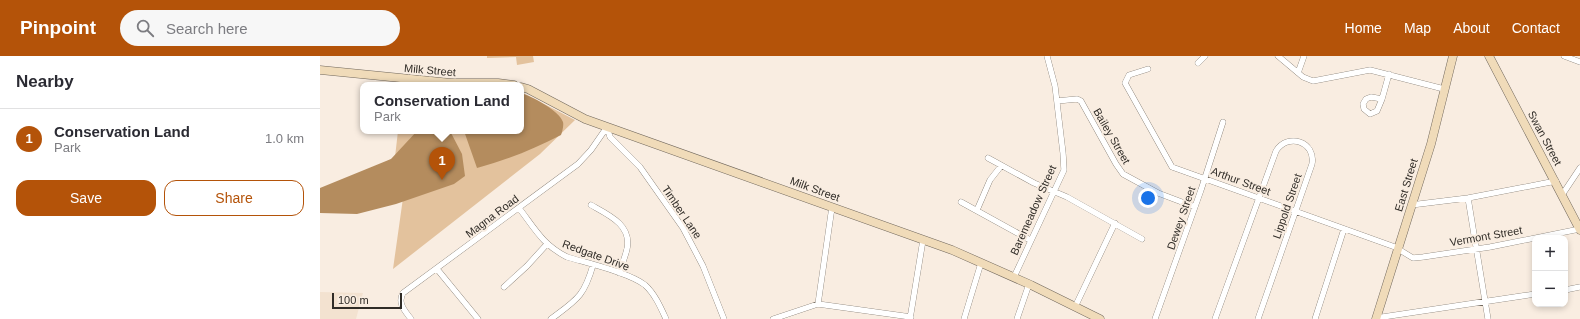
<!DOCTYPE html>
<html lang="en">
<head>
<meta charset="utf-8">
<style>
	:root { --surface:#fff; --page:#f7f7f7; --text:#2b2b33; --muted:#7c7c81; --line:#e1e1e2; --accent:#b45309 }
	body { margin:0; font-family:Helvetica,sans-serif; background:var(--page); color:var(--text) }
	.controls { position:absolute; right:12px; bottom:12px; display:grid; overflow:hidden; border-radius:8px; box-shadow:0 2px 6px #0003 }
	.controls button { width:36px; height:36px; display:grid; place-items:center; padding:0; border:0; border-bottom:1px solid var(--line); background:var(--surface); color:var(--text); font:20px sans-serif }
	.scale { position:absolute; left:12px; bottom:10px; width:70px; box-sizing:border-box; padding-left:4px; border:2px solid #302c27; border-top:0; font-size:11px; line-height:14px; white-space:nowrap; color:#302c27; -webkit-text-stroke:3px #f9ede1; paint-order:stroke }
	.you { position:absolute; left:828px; top:142px; width:14px; height:14px; margin:-10px; border:3px solid #fff; border-radius:50%; background:#1a73e8; box-shadow:0 0 0 6px #1a73e833 }
	.badge { display:grid; place-items:center; width:26px; height:26px; border-radius:50%; background:var(--accent); color:#fff; font-size:13px; font-weight:700 }
	.pin { position:absolute; translate:-50% -33px; filter:drop-shadow(0 1px 2px #0008) }
	.pin::after { content:''; position:absolute; top:21px; width:14px; height:12px; background:inherit; clip-path:polygon(0 0,100% 0,50% 100%) }
	.popup { position:absolute; left:40px; top:26px; width:164px; height:52px; box-sizing:border-box; display:grid; place-content:center; border-radius:8px; background:var(--surface); filter:drop-shadow(0 1px 3px #0005); font-size:13px; white-space:nowrap; color:var(--muted) }
	.popup b { font-size:15px; color:var(--text) }
	.popup::after { content:''; position:absolute; left:50%; top:100%; margin-left:-8px; border:8px solid transparent; border-top-color:var(--surface) }
	.list { margin:0; padding:0; list-style:none }
	h2 { display:flex; justify-content:space-between; align-items:center; height:52px; margin:0; padding:0 16px; font-size:17px }
	h2 small { font-size:13px; font-weight:400; color:var(--muted) }
	.list li { display:grid; grid-template-columns:26px 1fr auto; gap:12px; align-items:center; box-sizing:border-box; height:60px; padding:0 16px; border-top:1px solid var(--line) }
	.list b { display:block; font-size:15px; white-space:nowrap }
	.list p { margin:0; font-size:13px; white-space:nowrap; color:var(--muted) }
	.list em { font-size:13px; font-style:normal; color:var(--muted) }
	.actions { display:flex; gap:8px; padding:12px 16px }
	.actions a { flex:1; padding:9px 0; border:1px solid var(--accent); border-radius:12px; text-align:center; font-size:14px; color:var(--accent) }
	.actions .main { background:var(--accent); color:#fff }
	.icon { flex:none; width:22px; height:22px; fill:none; stroke:currentColor; stroke-width:2; stroke-linecap:round; stroke-linejoin:round }
	.map { position:relative; flex:none; width:1260px; height:263px; overflow:hidden }
	header { display:flex; align-items:center; gap:24px; box-sizing:border-box; height:56px; padding:0 20px; background:var(--accent); color:#fff }
	header strong { font-size:19px }
	nav { display:flex; gap:22px; margin-inline-start:auto; font-size:14px }
	.search { width:280px; height:36px; background:var(--page); display:flex; align-items:center; gap:10px; box-sizing:border-box; padding:0 14px; border-radius:22px; color:var(--muted); font-size:15px }
	main { display:flex }
	aside { flex:1; background:var(--surface) }
	.map>svg:first-child { display:block }
</style>
</head>
<body>
<header>
<strong>Pinpoint</strong>
<div class="search"><svg class="icon" aria-label="search" viewBox="0 0 24 24"><circle cx="10" cy="10" r="6"/><path d="M15 15l6 6"/></svg>Search here</div>
<nav><a>Home</a><a>Map</a><a>About</a><a>Contact</a></nav>
</header>
<main>
<aside>
<h2>Nearby<small></small></h2>
<ul class="list">
<li><span class="badge">1</span><div><b>Conservation Land</b><p>Park</p></div><em>1.0 km</em></li>
</ul>
<div class="actions"><a class="main">Save</a><a>Share</a></div>
</aside>
<div class="map">
<svg width="1260" height="263" viewBox="0 0 1260 263">
	<rect width="100%" height="100%" fill="#f9ede1"/>
	<path fill="#f3e2d0" d="M0,236L43,237L36,263H0Z"/>
	<path fill="#e3c29d" d="M167,0H213L214,6L197,9L196,1L167,2Z
		M201,36L255,64L220,98L73,213L83,142L60,109L75,101L78,75H201Z"/>
	<path fill="#b48c5e" d="M201,37C211,40 240,55 243,66C244,70 242,76 241,79C214,93 187,104 157,112L144,75H201Z
		M97,75H130L142,98L145,120L134,128L76,148L37,158L0,157V132L71,103Z"/>
	<g fill="none" stroke-linecap="round" stroke-linejoin="round">
		<defs>
			<path id="street" d="M958,0L983,21L993,25L1050,14L1124,33
				M1244,0L1260,6
				M878,7L885,0
				M828,13L809,19L805,27L852,111L1075,191L1093,202L1103,201L1170,191L1260,173
				M978,17L984,0
				M1062,43L1051,41L1046,43L1043,48L1044,53L1050,58L1057,55L1062,43L1069,18
				M737,45L757,43L761,45L796,108L803,118L838,137L875,151
				M287,71L290,81L320,111L363,172L383,210L404,263
				M668,102L714,127L747,141L822,183
				M1242,139L1260,112
				M1148,142L1168,263
				M641,146L710,184
				M271,149C289,159 312,169 307,193C305,201 302,209 299,217
				M1091,149L1148,142L1236,125
				M199,152C215,173 223,189 247,201C267,207 310,217 325,229C335,238 341,252 346,263
				M657,154L670,124L681,110
				M117,213L158,263
				M694,221L744,114L743,97L735,30L727,0
				M184,231L207,210L227,188
				M1245,234L1260,231
				M498,248L512,151
				M755,251L795,167
				M1056,262L1215,238
				M91,263C85,255 77,247 83,237L258,108L271,94L287,71
				M231,263C256,244 264,241 273,209
				M453,263L498,248L591,261
				M590,263L603,184
				M644,263L661,207
				M697,263L709,228
				M835,263L881,134L903,66
				M895,263L956,95C968,76 996,86 992,108L938,263
				M995,263L1024,173"/>
			<path id="secondary" d="M1169,0L1260,174
				M0,14L131,27H178L194,29
				M201,31L208,33L265,63L632,194L711,229L780,263
				M1056,263L1111,88L1133,0"/>
		</defs>
		<use href="#street" stroke="#70675c" stroke-width="6"/>
		<use href="#secondary" stroke="#70675c" stroke-width="9"/>
		<use href="#street" stroke="#fff" stroke-width="5.5"/>
		<use href="#secondary" stroke="#f0dbb9" stroke-width="8"/>
	</g>
	<g text-anchor="middle" dominant-baseline="central" stroke-width="4" stroke-linejoin="round" paint-order="stroke">
		<g font-size="11" fill="#302c27" stroke="#f9ede1">
			<text transform="translate(110 14) rotate(5)">Milk Street</text>
			<text transform="translate(792 80) rotate(60)">Bailey Street</text>
			<text transform="translate(1225 82) rotate(62)">Swan Street</text>
			<text transform="translate(921 125) rotate(20)">Arthur Street</text>
			<text transform="translate(1086 129) rotate(-73)">East Street</text>
			<text transform="translate(495 133) rotate(20)">Milk Street</text>
			<text transform="translate(967 150) rotate(-71)">Lippold Street</text>
			<text transform="translate(713 154) rotate(-66)">Baremeadow Street</text>
			<text transform="translate(362 156) rotate(56)">Timber Lane</text>
			<text transform="translate(172 160) rotate(-37)">Magna Road</text>
			<text transform="translate(861 162) rotate(-71)">Dewey Street</text>
			<text transform="translate(1166 180) rotate(-10)">Vermont Street</text>
			<text transform="translate(276 199) rotate(20)">Redgate Drive</text>
		</g>
	</g>
</svg>
<div class="controls">
<button>+</button>
<button>−</button>
</div>
<div class="scale">100 m</div>
<div class="you"></div>
<div class="pin badge" style="left:122px;top:124px">1</div>
<div class="popup"><b>Conservation Land</b>Park</div>
</div>
</main>
</body>
</html>
